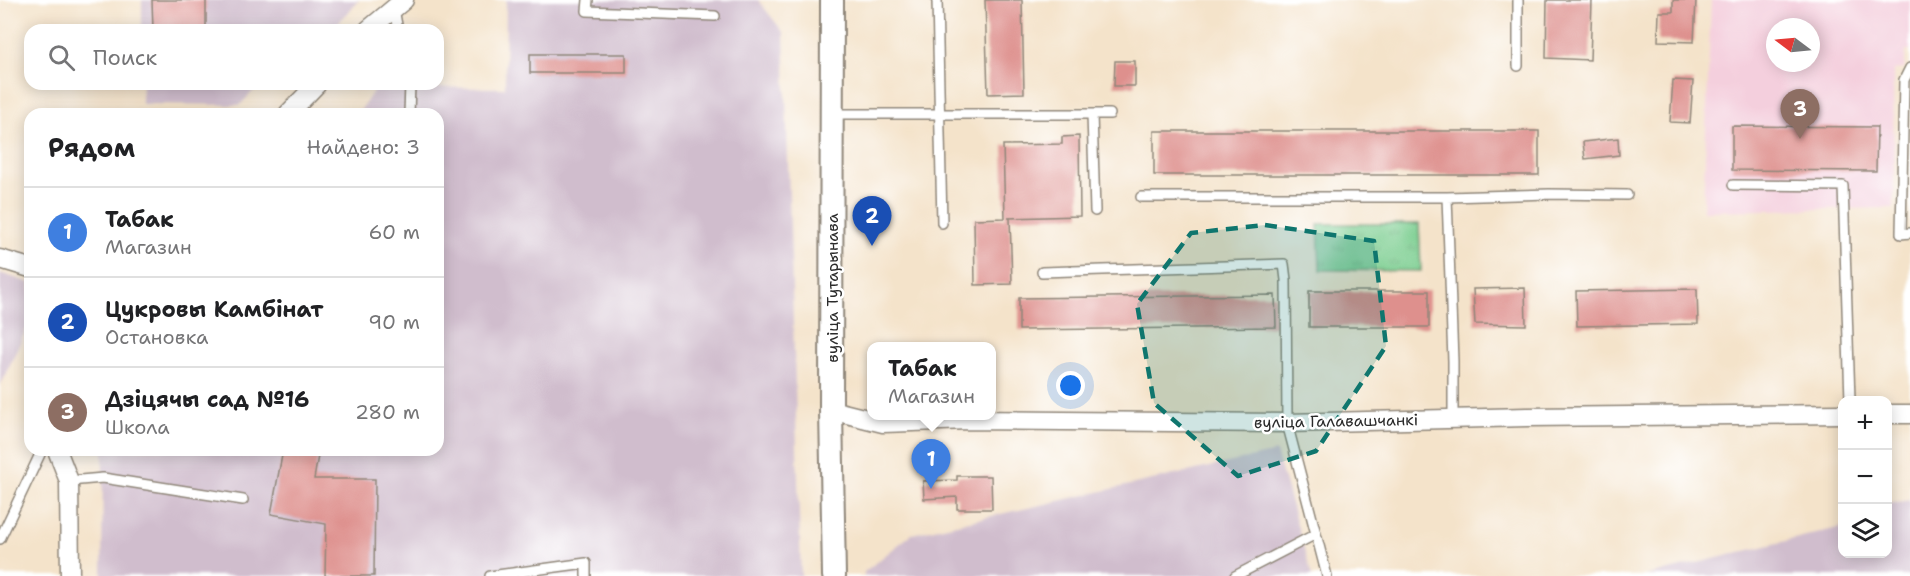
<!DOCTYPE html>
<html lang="ru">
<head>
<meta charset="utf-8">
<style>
	:root { --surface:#fff; --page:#f2f2f2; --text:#202124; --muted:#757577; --line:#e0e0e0; --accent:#2563eb }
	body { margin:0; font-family:"Shantell Sans",sans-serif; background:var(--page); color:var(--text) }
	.controls { position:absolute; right:18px; bottom:18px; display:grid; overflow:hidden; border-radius:12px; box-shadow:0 3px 15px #0003 }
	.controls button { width:54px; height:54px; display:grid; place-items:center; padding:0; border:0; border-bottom:2px solid var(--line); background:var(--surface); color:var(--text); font:30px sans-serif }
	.compass { position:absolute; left:1766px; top:18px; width:54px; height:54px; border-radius:50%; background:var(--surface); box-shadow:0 3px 15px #0003; rotate:286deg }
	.you { position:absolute; left:1071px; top:386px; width:21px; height:21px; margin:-15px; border:4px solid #fff; border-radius:50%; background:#1a73e8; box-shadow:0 0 0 9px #1a73e833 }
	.badge { display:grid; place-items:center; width:39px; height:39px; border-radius:50%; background:var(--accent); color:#fff; font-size:20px; font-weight:700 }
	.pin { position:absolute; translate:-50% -50px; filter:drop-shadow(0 2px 3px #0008) }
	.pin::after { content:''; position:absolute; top:32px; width:21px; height:18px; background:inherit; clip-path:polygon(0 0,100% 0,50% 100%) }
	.popup { position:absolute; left:867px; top:342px; width:129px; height:78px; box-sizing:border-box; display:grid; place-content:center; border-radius:12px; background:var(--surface); filter:drop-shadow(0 2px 4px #0005); font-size:20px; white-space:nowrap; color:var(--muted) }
	.popup b { font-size:22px; color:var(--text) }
	.popup::after { content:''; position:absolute; left:50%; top:100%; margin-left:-12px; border:12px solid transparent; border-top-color:var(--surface) }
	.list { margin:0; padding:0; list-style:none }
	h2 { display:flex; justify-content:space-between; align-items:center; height:78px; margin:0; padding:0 24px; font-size:26px }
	h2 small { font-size:20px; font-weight:400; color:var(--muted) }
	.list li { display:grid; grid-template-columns:39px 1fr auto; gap:18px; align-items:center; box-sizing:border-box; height:90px; padding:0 24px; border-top:2px solid var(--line) }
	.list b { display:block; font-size:22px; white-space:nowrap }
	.list p { margin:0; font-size:20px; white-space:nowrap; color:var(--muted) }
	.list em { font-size:20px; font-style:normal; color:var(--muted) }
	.icon { flex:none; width:33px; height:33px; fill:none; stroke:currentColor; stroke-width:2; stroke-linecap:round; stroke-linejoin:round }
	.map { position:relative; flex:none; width:1910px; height:576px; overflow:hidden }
	.search { position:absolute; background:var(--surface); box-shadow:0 3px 15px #0003; left:24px; top:24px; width:420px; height:66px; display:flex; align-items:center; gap:15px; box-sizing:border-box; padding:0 21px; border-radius:18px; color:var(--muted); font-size:22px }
	.panel { position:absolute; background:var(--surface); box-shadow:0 3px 15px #0003; left:24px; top:108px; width:420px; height:348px; border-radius:18px }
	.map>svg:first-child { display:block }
</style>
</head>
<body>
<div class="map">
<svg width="1910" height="576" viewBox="0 0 1910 576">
	<defs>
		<pattern id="park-tufts" width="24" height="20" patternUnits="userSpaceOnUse" patternTransform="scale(1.5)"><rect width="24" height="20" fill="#7cce90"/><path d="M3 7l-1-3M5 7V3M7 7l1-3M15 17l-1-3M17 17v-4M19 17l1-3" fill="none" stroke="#6bb17c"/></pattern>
	</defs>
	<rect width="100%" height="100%" fill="#fff"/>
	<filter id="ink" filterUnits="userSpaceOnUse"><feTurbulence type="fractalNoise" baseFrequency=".0167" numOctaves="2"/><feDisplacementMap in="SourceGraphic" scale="12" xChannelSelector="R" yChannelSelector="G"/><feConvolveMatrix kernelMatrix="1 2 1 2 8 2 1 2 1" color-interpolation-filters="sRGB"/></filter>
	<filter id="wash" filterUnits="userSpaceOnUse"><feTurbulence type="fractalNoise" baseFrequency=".008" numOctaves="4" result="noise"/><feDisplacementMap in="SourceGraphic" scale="24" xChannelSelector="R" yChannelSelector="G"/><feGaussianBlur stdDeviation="1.35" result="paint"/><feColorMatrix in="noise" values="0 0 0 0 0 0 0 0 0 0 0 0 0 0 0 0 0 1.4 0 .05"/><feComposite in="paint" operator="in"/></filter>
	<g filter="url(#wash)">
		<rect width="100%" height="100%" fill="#f4e3ca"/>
		<path fill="#f4cfdd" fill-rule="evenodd" d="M1711,0H1910V50H1906L1904,69L1893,70L1894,208L1703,211ZM1775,27H1811V63H1775Z"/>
		<path fill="#d0bdcd" d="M142,0H359L332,30H142Z
			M506,0H758L784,33L801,576H102L103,450H438V114H358L376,87L505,88Z
			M142,84H260L240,105L142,104Z
			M0,273L30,283V321L0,386Z
			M1276,452L1312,576H864V572L912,534Z
			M1910,500V576H1645L1842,527V554H1888V504Z"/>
		<path fill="url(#park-tufts)" stroke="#547c5e" stroke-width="1.5" d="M1318,224H1419L1421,271L1320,270Z"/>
		<g id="blocks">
			<path fill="#de908d" d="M152,0H206V30H153Z
				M985,0H1022L1024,93L988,94Z
				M1547,0H1592L1590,60L1546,58Z
				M1673,0H1696L1694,42L1658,41L1659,12H1673Z
				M530,54H626V73H530Z
				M1115,61H1135V86H1114Z
				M1673,80L1693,81L1690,123L1670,122Z
				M1732,126L1877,127L1876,171L1732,170Z
				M1154,131H1539V175H1154Z
				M1079,136L1080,216L1008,218H1010L1012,284L975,285L974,219L1005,218L1003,145L1062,144V137Z
				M1618,138L1619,155L1585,159L1583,142Z
				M1525,288L1526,325L1475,324L1473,289Z
				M1697,289L1698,324L1577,326L1576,291Z
				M1309,291H1429V327H1309Z
				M1275,295L1276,327L1019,330V298Z
				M283,450H319L314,479H375L374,576H325L326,524L271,514Z
				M957,476H991L992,509H957V497L924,499L923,481L957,480Z"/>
		</g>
	</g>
	<g filter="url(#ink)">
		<use href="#blocks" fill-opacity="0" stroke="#90877a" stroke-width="1.5"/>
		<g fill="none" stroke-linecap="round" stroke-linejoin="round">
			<defs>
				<path id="service" d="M588,0L587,11L715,16
					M937,0L942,223
					M1518,0V66
					M394,9L398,30
					M1910,68L1904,80L1901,234L1910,233
					M409,114L410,84
					M832,114H1110
					M1092,114L1095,211
					M1733,185L1843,186L1850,400
					M1141,197H1447L1549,194L1627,195
					M1447,197L1453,361V419
					M1042,272L1284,264L1286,280L1287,423L1327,576
					M69,481L103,478L243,500
					M0,539L42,450
					M490,576L586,563V576
					M1235,576L1316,534"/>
				<path id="minor" d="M368,30L404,0
					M288,114L317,84
					M0,259L30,268
					M831,410L883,423L969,420L1287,423L1527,417L1842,414
					M1888,414H1910
					M57,450L69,481L70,576"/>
				<path id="tertiary" d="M832,0L831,410L834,576"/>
			</defs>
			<use href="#service" stroke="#90877a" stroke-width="12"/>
			<use href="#minor" stroke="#90877a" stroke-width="21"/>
			<use href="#tertiary" stroke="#90877a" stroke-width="26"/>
			<use href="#service" stroke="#fff" stroke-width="9"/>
			<use href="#minor" stroke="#fff" stroke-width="18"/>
			<use href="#tertiary" stroke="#fff" stroke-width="22"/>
		</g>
	</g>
	<path fill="#0f766e" fill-opacity="0.2" stroke="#0f766e" stroke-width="4.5" stroke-dasharray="12 8" stroke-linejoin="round" d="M1265,225L1374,241L1386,346L1316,451L1238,476L1154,403L1137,304L1191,233Z"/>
	<g text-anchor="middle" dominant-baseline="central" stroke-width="5" stroke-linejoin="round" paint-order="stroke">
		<g font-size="16" fill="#2b2b2b" stroke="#fff">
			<text transform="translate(832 288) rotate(-90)">вуліца Тутарынава</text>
			<text transform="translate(1336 421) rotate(-1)">вуліца Галавашчанкі</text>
		</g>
	</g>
</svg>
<div class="controls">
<button>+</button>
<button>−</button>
<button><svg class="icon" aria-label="layers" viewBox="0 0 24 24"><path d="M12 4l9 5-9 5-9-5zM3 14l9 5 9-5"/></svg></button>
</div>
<svg class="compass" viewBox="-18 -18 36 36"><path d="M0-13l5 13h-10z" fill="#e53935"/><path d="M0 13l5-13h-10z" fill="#757577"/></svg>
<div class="you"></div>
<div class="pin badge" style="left:931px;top:489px;background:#3f7fe0">1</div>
<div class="popup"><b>Табак</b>Магазин</div>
<div class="pin badge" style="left:872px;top:246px;background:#1a4fb4">2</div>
<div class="pin badge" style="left:1800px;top:139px;background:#8d6e63">3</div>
<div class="search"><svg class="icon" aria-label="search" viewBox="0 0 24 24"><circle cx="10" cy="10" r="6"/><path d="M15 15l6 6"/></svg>Поиск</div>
<section class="panel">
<h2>Рядом<small>Найдено: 3</small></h2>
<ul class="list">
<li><span class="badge" style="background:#3f7fe0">1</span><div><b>Табак</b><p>Магазин</p></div><em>60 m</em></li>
<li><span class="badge" style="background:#1a4fb4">2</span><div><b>Цукровы Камбінат</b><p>Остановка</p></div><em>90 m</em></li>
<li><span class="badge" style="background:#8d6e63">3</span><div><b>Дзіцячы сад №16</b><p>Школа</p></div><em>280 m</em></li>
</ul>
</section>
</div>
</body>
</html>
